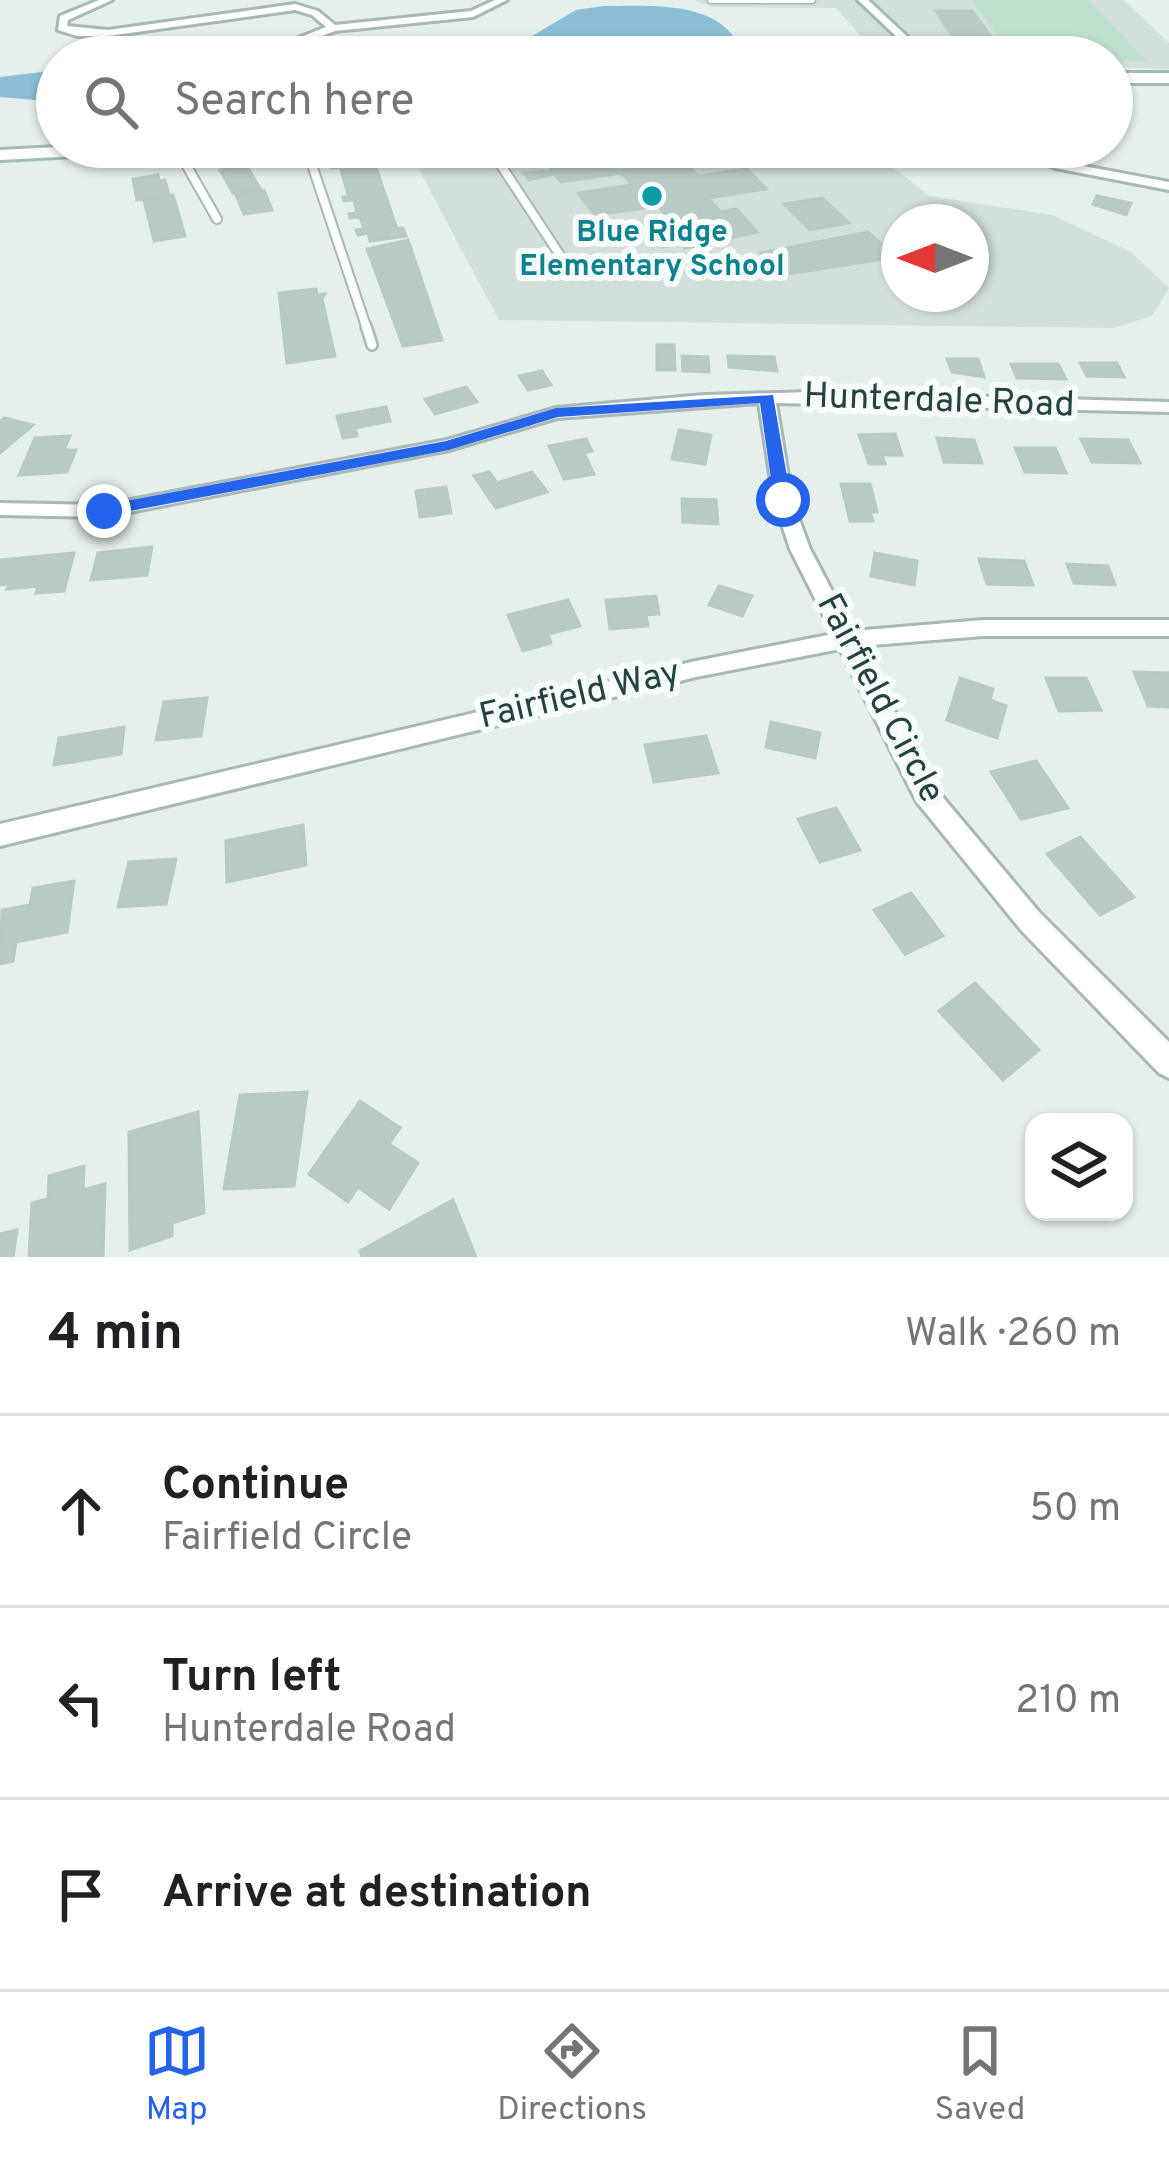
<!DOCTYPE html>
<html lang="en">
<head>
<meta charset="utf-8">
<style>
	:root { --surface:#fff; --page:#f6f6f6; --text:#202124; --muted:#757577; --line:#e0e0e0; --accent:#2563eb }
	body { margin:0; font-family:Overpass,sans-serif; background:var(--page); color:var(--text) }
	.controls { position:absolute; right:36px; bottom:36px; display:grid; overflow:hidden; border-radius:24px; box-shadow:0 3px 9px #0004 }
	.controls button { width:108px; height:108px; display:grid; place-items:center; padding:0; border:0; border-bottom:3px solid var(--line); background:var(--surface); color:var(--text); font:60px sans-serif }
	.compass { position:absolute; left:881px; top:204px; width:108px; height:108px; border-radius:50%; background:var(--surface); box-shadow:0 3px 9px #0004; rotate:270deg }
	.stop { position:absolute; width:36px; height:36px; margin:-27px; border:9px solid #2563eb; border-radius:50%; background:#fff }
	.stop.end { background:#2563eb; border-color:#fff; box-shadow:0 3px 12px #0008 }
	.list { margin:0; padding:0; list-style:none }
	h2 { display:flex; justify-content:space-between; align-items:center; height:156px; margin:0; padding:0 48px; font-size:51px }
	h2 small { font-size:39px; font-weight:400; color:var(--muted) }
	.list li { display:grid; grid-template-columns:78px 1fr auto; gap:36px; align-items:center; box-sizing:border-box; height:192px; padding:0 48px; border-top:3px solid var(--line) }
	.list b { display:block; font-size:45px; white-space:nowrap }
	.list p { margin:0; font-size:39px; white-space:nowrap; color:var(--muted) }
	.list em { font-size:39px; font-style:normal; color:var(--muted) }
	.icon { flex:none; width:66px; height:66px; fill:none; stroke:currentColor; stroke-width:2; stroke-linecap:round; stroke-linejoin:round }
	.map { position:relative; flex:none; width:1169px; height:1257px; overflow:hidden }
	.search { position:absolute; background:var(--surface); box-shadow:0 3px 9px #0004; left:36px; right:36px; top:36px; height:132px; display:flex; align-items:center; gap:30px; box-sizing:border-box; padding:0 42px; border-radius:66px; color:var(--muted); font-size:45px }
	.sheet { height:732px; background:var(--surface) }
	nav { display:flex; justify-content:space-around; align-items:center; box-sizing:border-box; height:168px; border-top:3px solid var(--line); background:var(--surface); font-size:33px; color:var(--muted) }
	nav a { display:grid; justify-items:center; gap:6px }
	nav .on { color:var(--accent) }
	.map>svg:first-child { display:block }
</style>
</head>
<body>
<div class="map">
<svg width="1169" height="1257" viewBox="0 0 1169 1257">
	<rect width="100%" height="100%" fill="#e5efec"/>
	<path fill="#d3dfdc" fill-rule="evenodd" d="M694,0H1124L1169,43V69L1112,67V57H879L836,8L712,7Z
		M407,147H868L929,196L1052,215L1131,252L1169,288L1152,316L1113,328L499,320ZM899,222H971V294H899Z"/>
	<path fill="#bde1cd" d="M972,0H1088L1147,61L1014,57Z"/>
	<path fill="#8bbfd7" d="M604,6C649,6 718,0 739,46L728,57H399L404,50L422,46L527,39L576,10Z
		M57,70V102L0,97V77Z"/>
	<path fill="#bacac6" stroke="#b7cac5" stroke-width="3" d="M936,11H972L996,43H957Z
		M331,147H369L397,229L403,228L406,236L370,241L368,233L358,235L356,230L364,229L360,217L350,218L349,214L357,213L354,200L344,201L343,197H349L340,167L331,168L337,164L334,153L324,150Z
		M625,147H740L748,155L687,164L698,176L747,169L766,189L708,198L721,212L736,209L757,232L685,248L681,244L663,247L656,239L666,237L653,222L669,219L658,206L595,215L578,193L632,185L622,173L561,182L554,174L529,180L524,173L553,171L547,163L631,150Z
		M246,165L260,188L233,193L220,170Z
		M158,175L159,181L165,180L169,195L137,200L133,179Z
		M264,190L272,210L244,214L236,195Z
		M173,195L185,236L154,241L144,200Z
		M1097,196L1131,203L1126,215L1093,204Z
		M822,198L849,223L810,230L784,204Z
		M868,232L896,257L782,275L761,253Z
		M408,240L442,340L403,346L367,249Z
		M316,289L317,295L325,294L322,299L335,356L287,363L279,293Z
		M657,345H674L675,370H657Z
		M682,356L708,357L709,372L683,371Z
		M728,356L774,357L777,371L729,367Z
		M947,359H978L984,377L952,372Z
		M1080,363H1117L1124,377L1087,376Z
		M1011,364H1058L1066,379L1017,378Z
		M542,371L551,385L528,390L519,376Z
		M466,387L477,402L435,414L425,399Z
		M386,407L390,421L355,428L357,436L343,438L337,416Z
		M4,418L33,425L0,453V422Z
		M679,430L711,435L705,464L672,459Z
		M895,434L902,455H882L885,464H869L859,435Z
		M70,436L64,450H76L67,472L19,475L35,438Z
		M937,438L974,440L982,463L944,462Z
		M586,439L592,451L584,453L594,474L564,479L549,446Z
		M1081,439L1128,440L1140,463L1092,462Z
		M1015,448H1055L1066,473L1025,472Z
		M489,472L497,483L532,472L547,492L496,508L474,476Z
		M841,484H870L877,512H870L873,521H850Z
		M446,487L451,513L420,517L416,491Z
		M682,499L716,500L718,524L683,522Z
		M152,547L147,575L91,580L98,553Z
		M74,553L64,591L36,593L38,586L7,589L9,584L0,585V560Z
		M875,553L917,561L914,585L871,576Z
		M979,559L1024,561L1033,585L987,584Z
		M1067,564L1108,566L1115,585L1074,583Z
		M719,586L752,596L742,616L709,605Z
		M656,596L659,614L646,615L648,626L610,629L606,600Z
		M568,600L580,626L548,634L551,643L523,651L508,615Z
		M1134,672L1169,673V707L1148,706Z
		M960,678L993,689L990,700L1006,706L997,738L947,720Z
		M1046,678H1086L1101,710L1059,711Z
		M207,698L201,736L156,740L164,702Z
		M771,722L820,733L815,758L766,747Z
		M124,727L121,754L54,765L59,738Z
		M706,736L718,773L654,782L645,745Z
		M1036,761L1068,808L1021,819L991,772Z
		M836,808L860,850L820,862L798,819Z
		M303,825L306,865L227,882L226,841Z
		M1080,837L1134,897L1100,915L1047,854Z
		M176,859L166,904L118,907L129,862Z
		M74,881L67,932L16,942L13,961L0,964L2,910L30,905L33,888Z
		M911,893L943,936L905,954L874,910Z
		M975,983L1039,1050L1003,1080L939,1011Z
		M307,1092L294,1186L224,1189L240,1095Z
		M360,1101L400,1128L389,1144L418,1163L389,1209L358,1187L348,1202L309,1174Z
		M198,1112L204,1213L172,1223V1236L130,1250L129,1132Z
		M84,1166L83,1190L105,1184L103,1257H29L32,1203L48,1199L49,1176Z
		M453,1200L476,1257H362L360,1251Z
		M17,1230L13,1257H0V1234Z"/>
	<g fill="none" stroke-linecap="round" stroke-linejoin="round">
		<defs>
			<path id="lane-far2" d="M711,0H812"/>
			<path id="lane-far1" d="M176,147L217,219
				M306,147L367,329
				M489,147L571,272
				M496,157L569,147"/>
			<path id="lane" d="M366,326L372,345"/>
			<path id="street" d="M99,0H112L68,20L67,26L108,30L295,4L318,11L335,25L471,11L495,0H507L473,17L335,31L301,44L296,57H286L293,40L326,27L312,15L295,10L108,36H77L58,30L60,16Z
				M858,0H868L929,57H918Z
				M1010,147H1026L1062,162L1169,182V190L1055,168Z
				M812,392L1169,402V412L776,403L792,500L810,549L853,631L983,620H1169V636H983L860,646L935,788L1039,912L1169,1042V1078L1159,1073L1021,930L917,802L840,649L696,677L0,846V824L696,661L833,634L790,549L774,500L759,403L557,418L449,450L104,517L0,515V503L104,505L447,440L556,408L705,395Z"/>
			<path id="secondary" d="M1112,73H1169V83H1112Z
				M57,147H164L155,152L0,160V150Z"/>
		</defs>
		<use href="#lane-far2" stroke="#a7b8b5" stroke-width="9"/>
		<use href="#lane-far1" stroke="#a7b8b5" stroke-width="12"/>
		<use href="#lane" stroke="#a7b8b5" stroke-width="14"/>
		<use href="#street" stroke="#a7b8b5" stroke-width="6"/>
		<use href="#secondary" stroke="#a3bcb8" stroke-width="6"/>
		<use href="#lane-far2" stroke="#fff" stroke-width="6"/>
		<use href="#lane-far1" stroke="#fff" stroke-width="8"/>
		<use href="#lane" stroke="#fff" stroke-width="9"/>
		<use href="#street" fill="#fff" fill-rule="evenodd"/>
		<use href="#secondary" fill="#fff" fill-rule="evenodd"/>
	</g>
	<path fill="#2563eb" d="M773,395L791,500L783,506L774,500L760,403L558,417L449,450L104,516L95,511L104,505L446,441L556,408Z"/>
	<circle fill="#0f9aa8" stroke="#f7fbfa" stroke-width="4.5" cx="652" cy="196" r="12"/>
	<g text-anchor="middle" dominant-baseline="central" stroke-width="12" stroke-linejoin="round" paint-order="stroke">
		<g font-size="30" font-weight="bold" fill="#0d838f" stroke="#f7fbfa">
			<text x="652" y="233">Blue Ridge<tspan x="652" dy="34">Elementary School</tspan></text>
		</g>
		<g font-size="36" fill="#234340" stroke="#f7fbfa">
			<text transform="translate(939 402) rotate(2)">Hunterdale Road</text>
			<text transform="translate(580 696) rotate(-13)">Fairfield Way</text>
			<text transform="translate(879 699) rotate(62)">Fairfield Circle</text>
		</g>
	</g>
</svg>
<div class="controls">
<button><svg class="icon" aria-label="layers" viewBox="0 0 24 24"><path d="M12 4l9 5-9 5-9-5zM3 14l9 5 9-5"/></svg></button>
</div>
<svg class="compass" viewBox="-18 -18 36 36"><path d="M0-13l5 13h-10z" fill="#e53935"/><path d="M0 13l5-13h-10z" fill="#757577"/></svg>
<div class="stop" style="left:783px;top:500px"></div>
<div class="stop end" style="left:104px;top:511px"></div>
<div class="search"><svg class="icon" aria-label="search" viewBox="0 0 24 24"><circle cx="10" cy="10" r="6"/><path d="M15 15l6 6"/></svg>Search here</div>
</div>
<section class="sheet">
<h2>4 min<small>Walk · 260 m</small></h2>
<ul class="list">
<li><svg class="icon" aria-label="ahead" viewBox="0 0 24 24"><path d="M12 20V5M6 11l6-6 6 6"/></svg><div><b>Continue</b><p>Fairfield Circle</p></div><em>50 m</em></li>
<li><svg class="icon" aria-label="left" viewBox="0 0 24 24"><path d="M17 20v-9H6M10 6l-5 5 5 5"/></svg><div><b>Turn left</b><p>Hunterdale Road</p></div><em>210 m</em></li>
<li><svg class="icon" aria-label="arrive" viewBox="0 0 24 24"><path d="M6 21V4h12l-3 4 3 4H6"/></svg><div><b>Arrive at destination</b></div></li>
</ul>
</section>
<nav>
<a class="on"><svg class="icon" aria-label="map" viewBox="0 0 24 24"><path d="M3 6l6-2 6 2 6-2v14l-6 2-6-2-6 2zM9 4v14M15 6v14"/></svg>Map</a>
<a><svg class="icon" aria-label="directions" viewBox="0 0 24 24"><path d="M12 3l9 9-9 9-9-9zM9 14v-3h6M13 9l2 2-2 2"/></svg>Directions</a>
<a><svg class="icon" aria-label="saved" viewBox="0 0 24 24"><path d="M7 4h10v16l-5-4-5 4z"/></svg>Saved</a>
</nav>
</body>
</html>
